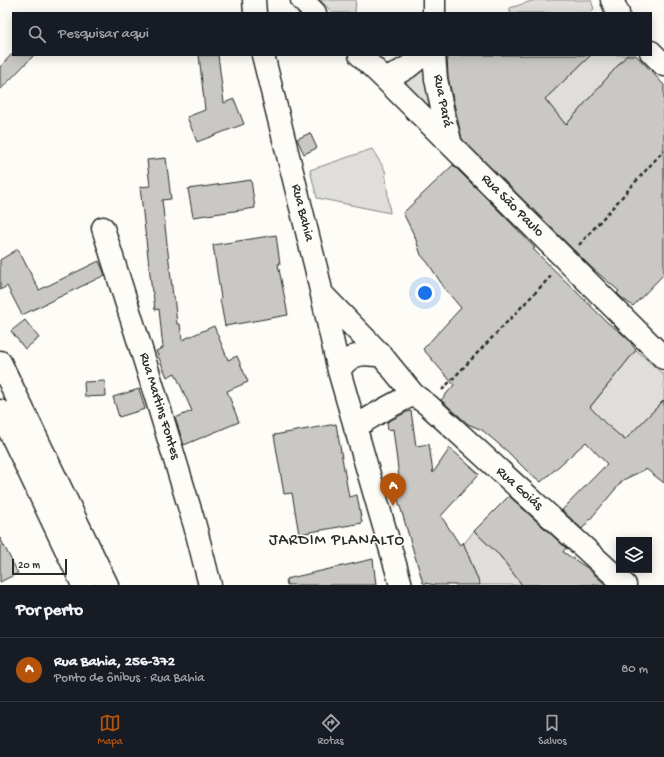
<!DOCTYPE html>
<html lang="pt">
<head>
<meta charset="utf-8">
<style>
	:root { --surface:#171b24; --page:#242831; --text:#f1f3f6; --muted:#9ea1a6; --line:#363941; --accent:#b45309 }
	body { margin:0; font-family:"Gochi Hand",sans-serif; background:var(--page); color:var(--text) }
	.controls { position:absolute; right:12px; bottom:12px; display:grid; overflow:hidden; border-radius:0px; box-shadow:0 2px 10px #0003 }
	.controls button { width:36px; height:36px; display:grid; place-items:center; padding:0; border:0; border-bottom:1px solid var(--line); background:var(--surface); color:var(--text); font:20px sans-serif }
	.scale { position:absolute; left:12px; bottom:10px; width:55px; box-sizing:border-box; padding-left:4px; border:2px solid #2b2b2b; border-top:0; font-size:11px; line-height:14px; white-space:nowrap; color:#2b2b2b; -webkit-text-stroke:3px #fdfcf7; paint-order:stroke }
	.you { position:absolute; left:425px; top:293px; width:14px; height:14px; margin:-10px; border:3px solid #fff; border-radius:50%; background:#1a73e8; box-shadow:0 0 0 6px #1a73e833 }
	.badge { display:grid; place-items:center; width:26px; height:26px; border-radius:50%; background:var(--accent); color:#fff; font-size:13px; font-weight:700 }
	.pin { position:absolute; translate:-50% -33px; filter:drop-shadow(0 1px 2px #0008) }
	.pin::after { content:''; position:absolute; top:21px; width:14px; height:12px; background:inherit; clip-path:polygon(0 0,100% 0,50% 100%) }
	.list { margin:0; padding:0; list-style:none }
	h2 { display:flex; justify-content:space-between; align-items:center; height:52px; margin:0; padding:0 16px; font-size:17px }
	h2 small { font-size:13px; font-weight:400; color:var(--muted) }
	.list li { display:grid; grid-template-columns:26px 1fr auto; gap:12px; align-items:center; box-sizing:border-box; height:64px; padding:0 16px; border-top:1px solid var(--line) }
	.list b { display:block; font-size:15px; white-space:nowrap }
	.list p { margin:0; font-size:13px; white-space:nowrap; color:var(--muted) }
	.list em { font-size:13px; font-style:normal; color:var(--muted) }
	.icon { flex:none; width:22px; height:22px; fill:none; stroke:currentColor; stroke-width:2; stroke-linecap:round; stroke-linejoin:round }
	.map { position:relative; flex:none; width:664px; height:585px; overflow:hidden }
	.search { position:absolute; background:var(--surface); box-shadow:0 2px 10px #0003; left:12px; right:12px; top:12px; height:44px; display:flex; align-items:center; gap:10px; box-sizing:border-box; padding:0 14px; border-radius:0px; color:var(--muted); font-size:15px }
	.sheet { height:116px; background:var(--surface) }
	nav { display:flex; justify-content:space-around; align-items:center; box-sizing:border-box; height:56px; border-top:1px solid var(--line); background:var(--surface); font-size:11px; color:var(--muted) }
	nav a { display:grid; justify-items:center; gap:2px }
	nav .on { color:var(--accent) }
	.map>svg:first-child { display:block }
</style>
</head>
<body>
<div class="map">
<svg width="664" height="585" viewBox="0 0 664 585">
	<rect width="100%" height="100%" fill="#fdfcf7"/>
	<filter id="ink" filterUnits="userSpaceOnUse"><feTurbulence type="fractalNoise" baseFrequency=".025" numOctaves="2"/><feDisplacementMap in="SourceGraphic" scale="8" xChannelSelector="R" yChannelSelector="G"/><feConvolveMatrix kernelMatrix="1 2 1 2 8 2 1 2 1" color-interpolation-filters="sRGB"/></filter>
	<g filter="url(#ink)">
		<path fill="#dfdeda" stroke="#858482" d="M320,0H356L355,13H333Z
			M535,0H591L594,9L589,13H510V8Z
			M591,55H627L566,125L545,99Z
			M431,64L437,123L395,82Z
			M372,149L385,170L390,213L317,198L310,170Z
			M636,350L664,375V400L622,443L588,410Z
			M474,531L500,556L522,585H480L463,545Z"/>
		<path fill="#c9c8c4" stroke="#2b2b2b" d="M11,55H34L0,90V67Z
			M199,55H218L224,103L234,99L244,124L197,142L187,117L205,110Z
			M447,55H591L545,99L566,125L627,55H636L664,85V274L633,306L622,298L617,293L619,291L592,268L462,139L448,77Z
			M310,133L317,148L304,154L297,139Z
			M166,158L171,199L162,200L173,296H174L177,324H180L182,340L214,326L228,360L237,356L248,382L227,391L239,422L184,445L175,418L192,411L175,373L167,377L156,351L163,348L159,309L155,310L153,292H152L140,187L150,186L147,160Z
			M453,165L508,220L535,248L533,249L608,323L620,332L629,340L636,350L590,407L606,424L625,440L664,400V483L646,469L623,480L582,529L562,510L607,464L586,442L541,482L526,470L507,451L482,430L468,424L441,400L454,385L423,349L461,308L445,289L428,263L421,255L415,237L403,213Z
			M251,180L255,208L193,217L188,189Z
			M276,235L280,264H278L288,315L225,326L220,299L221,298L213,245Z
			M18,249L39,290L99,261L105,275L22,315L7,286L0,290V260Z
			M25,320L39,338L25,349L11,331Z
			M105,381L106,396L85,397L84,382Z
			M139,389L145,409L119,417L113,397Z
			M411,411L416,446L429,444L433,473L450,448L479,474L441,516L460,545L463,542L480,585H436L423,583L394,486L400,485L393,429L388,430L387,422L407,412Z
			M336,424L349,497L357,495L362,523L299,534L292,493L284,494L274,435Z
			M509,496L566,548L563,552L586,567L606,585H522L500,556L474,531Z
			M0,538L18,573L0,582Z
			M373,559L376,585H287L286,579Z"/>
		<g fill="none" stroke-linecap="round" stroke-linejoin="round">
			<defs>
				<path id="minor" d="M254,0L255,13
					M302,0L315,13
					M612,0L618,13
					M434,13V0
					M651,52L664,65
					M263,55L316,268L339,371L401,585
					M360,55L386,80L664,358
					M434,55L436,79L443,113L451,145
					M386,80L408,67L423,55
					M103,228L152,384L195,526L210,585
					M322,294L382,356L413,394L428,405L625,585
					M339,371C341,368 344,363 347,361C357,352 370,354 382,356
					M355,428C373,414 393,405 413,394"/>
				<path id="secondary" d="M0,362L107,585
					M0,411L83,585"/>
			</defs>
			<use href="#minor" stroke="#2b2b2b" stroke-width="25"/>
			<use href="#secondary" stroke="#2b2b2b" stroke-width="25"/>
			<path stroke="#2b2b2b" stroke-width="2.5" stroke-dasharray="4 3" stroke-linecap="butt" d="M579,245L664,150
				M442,390L553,274"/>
			<use href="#minor" stroke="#fdfcf7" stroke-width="22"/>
			<use href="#secondary" stroke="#fdfcf7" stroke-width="22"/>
		</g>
	</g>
	<g text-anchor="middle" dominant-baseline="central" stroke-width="3" stroke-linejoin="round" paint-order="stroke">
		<g font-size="14" fill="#2b2b2b" stroke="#fdfcf7">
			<text transform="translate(442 101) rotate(79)">Rua Pará</text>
			<text transform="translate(512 206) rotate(45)">Rua São Paulo</text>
			<text transform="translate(302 213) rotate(76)">Rua Bahia</text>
			<text transform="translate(159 406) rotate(73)">Rua Martins Fontes</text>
			<text transform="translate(519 489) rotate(42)">Rua Goiás</text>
		</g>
		<g font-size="16" letter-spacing="1" fill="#2b2b2b" stroke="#fdfcf7">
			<text x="337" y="541">JARDIM PLANALTO</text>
		</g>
	</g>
</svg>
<div class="controls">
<button><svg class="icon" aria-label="layers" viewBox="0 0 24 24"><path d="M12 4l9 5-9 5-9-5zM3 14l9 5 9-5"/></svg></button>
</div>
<div class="scale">20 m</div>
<div class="you"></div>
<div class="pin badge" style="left:393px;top:506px">A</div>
<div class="search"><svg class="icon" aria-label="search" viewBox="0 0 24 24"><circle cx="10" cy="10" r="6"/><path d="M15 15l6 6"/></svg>Pesquisar aqui</div>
</div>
<section class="sheet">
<h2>Por perto<small></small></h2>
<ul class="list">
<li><span class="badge">A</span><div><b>Rua Bahia, 256-372</b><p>Ponto de ônibus · Rua Bahia</p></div><em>80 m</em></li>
</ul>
</section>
<nav>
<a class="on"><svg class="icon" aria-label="map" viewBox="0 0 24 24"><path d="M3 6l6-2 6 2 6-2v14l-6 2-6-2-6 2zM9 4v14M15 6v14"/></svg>Mapa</a>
<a><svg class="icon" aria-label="directions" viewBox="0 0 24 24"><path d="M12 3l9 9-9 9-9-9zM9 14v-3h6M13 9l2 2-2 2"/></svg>Rotas</a>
<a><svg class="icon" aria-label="saved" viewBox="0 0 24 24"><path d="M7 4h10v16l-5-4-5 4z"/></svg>Salvos</a>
</nav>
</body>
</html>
